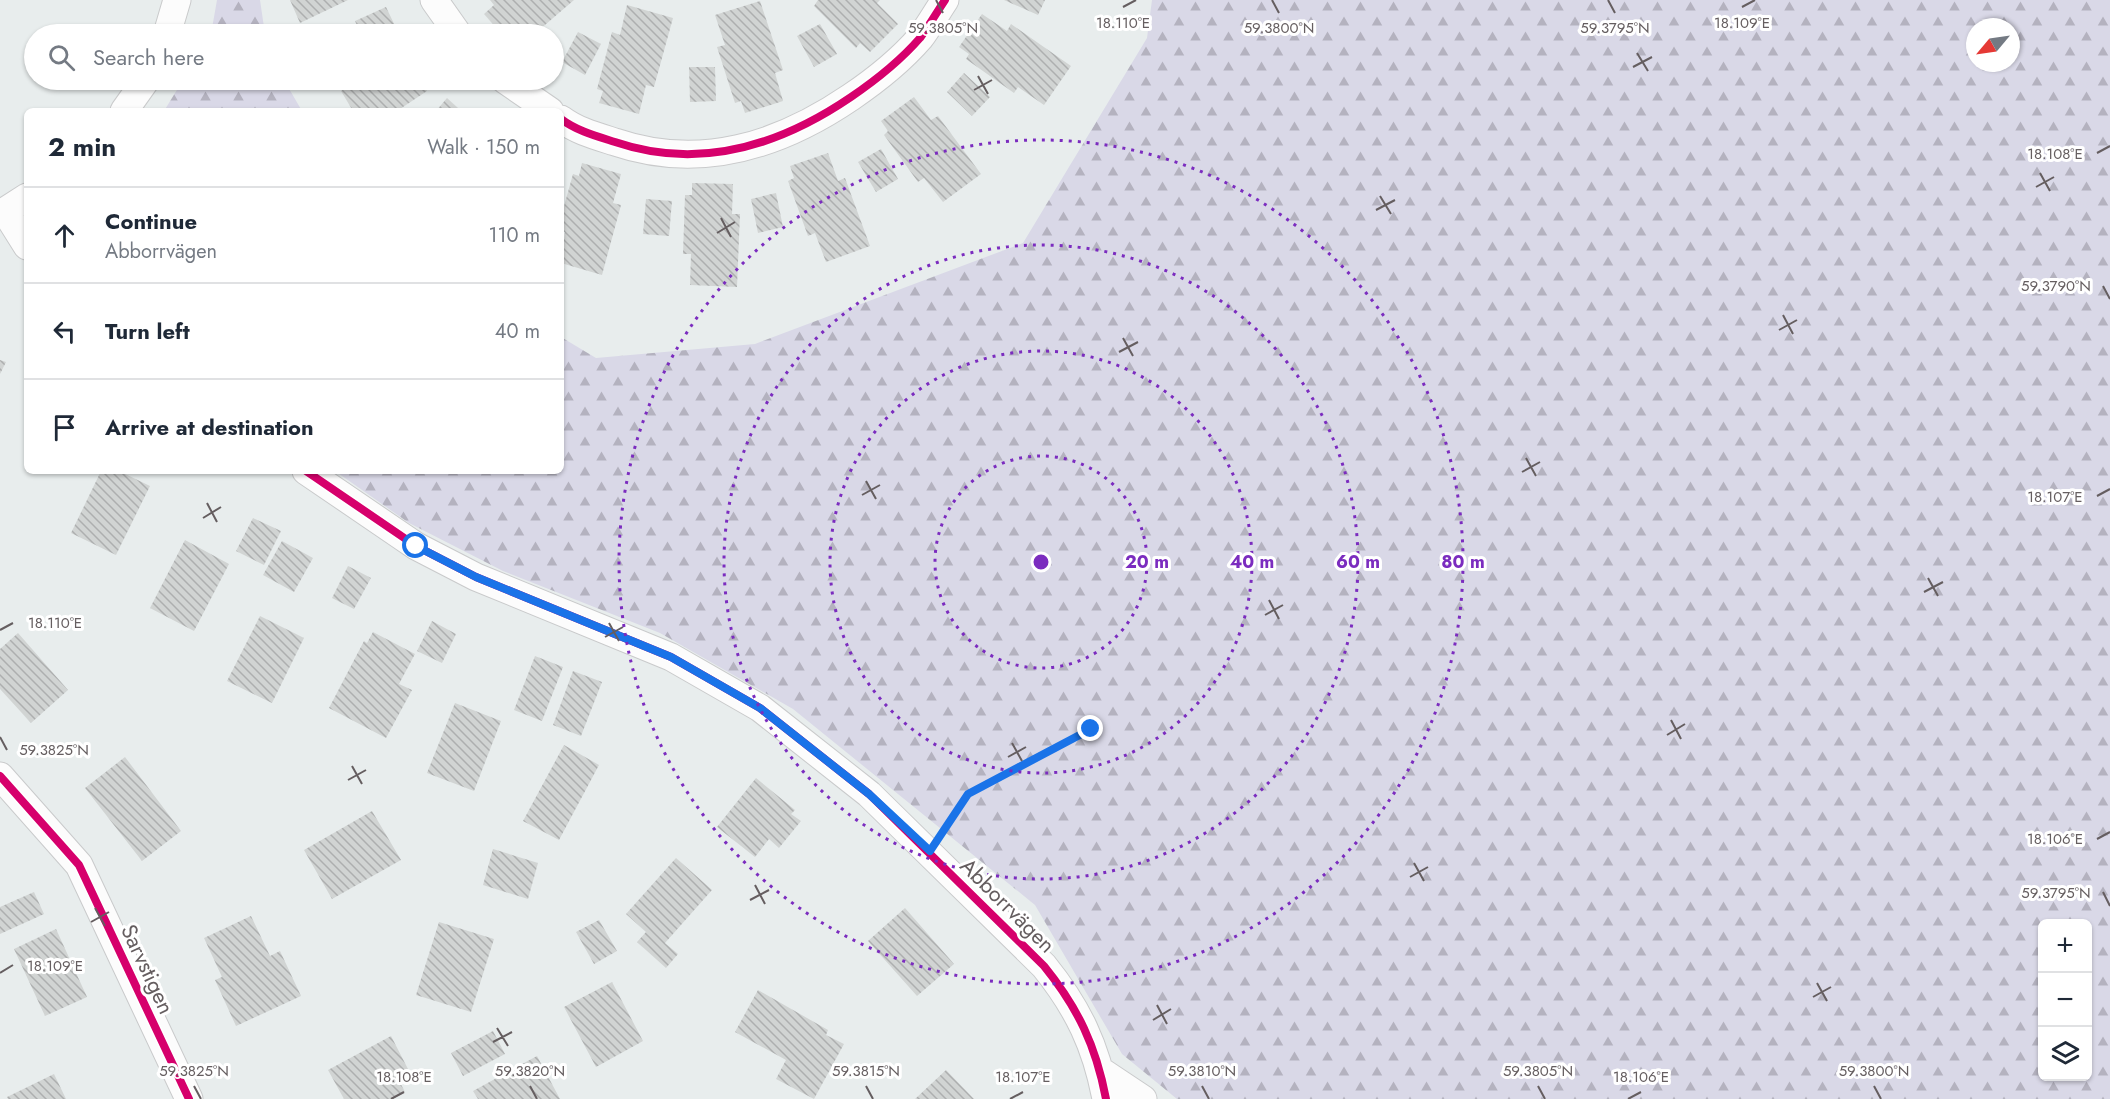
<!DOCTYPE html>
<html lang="en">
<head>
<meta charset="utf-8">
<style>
	:root { --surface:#fff; --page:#f2f2f3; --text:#1f2937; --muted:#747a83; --line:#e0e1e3 }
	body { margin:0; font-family:Jost,sans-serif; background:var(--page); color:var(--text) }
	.controls { position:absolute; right:18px; bottom:18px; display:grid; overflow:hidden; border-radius:9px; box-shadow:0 2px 4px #0004 }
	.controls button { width:54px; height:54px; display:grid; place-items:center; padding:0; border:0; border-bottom:2px solid var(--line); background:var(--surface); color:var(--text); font:30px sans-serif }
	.compass { position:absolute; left:1966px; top:18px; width:54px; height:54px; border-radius:50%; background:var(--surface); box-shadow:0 2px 4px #0004; rotate:241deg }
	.stop { position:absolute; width:18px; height:18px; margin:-14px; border:4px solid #1a73e8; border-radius:50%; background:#fff }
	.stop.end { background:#1a73e8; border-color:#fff; box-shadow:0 2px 6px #0008 }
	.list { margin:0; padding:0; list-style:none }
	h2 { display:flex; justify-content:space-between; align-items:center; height:78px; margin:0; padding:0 24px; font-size:26px }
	h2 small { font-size:20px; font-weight:400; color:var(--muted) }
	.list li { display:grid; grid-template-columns:39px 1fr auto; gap:18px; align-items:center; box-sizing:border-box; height:96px; padding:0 24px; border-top:2px solid var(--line) }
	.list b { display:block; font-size:22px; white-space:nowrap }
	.list p { margin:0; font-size:20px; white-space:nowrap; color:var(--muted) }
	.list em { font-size:20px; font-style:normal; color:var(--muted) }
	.icon { flex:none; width:33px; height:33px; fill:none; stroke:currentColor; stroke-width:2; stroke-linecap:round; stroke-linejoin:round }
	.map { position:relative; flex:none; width:2110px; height:1099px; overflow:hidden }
	.search { position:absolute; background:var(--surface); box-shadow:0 2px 4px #0004; left:24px; top:24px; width:540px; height:66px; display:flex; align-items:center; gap:15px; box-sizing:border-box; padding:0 21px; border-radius:33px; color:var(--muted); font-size:22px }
	.panel { position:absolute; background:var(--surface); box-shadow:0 2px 4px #0004; left:24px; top:108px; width:540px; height:366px; border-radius:9px }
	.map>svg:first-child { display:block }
</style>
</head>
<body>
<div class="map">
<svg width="2110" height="1099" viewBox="0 0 2110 1099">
	<defs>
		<pattern id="forest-firs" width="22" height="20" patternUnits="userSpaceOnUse" patternTransform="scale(1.5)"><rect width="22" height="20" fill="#d9d8e7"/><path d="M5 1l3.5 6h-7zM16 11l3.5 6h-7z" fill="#b4b2bf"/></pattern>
		<pattern id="building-back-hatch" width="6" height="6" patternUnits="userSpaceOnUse" patternTransform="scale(1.5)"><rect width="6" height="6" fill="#d1d4d3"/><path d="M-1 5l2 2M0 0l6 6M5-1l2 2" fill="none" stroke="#adafaf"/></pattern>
	</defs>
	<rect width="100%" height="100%" fill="#e8eded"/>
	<path fill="url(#forest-firs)" fill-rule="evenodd" d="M217,0H260L265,34H211Z
		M1152,0H2110V1099H1177L1122,1054L1035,905L793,709L660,633L503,571L409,523L335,471H561V337L596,358L755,344L1023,243L1147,38ZM1975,27H2011V63H1975ZM2042,924H2088V1076H2042Z
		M183,80H284L302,111H164Z"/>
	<path fill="url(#building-back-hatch)" d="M290,0H348L300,23Z
		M490,0H574L538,31L534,25L522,34H502L484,14L494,5Z
		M818,0H880L877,3L898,24L870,52L860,43L856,48L814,6Z
		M1004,0H1045L1038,15Z
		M760,1L783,70L775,73L783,101L745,113L741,101L735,103L717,47L725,45L715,15Z
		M627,5L673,18L654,87L646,85L639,114L599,103L603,91L597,89L612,32L620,35Z
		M386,7L397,30L388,34H361L355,21Z
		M982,14L1007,31L1011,24L1071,66L1044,105L1018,87L1014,93L966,59L969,54L959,47Z
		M820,24L837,54L814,67L797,36Z
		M578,32L601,44L585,75L562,62Z
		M689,67H715L716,101L690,102Z
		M964,73L990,97L972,116L947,92Z
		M358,80H430L423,84L427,91L397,111H353L341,91Z
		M914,97L931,120L938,116L981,174L943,202L924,178L918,182L884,135L888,131L881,121Z
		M447,98L461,111H436Z
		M881,149L898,179L876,192L858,162Z
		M828,153L838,181L845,178L870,246L826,262L815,233L808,236L788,181L794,178L790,166Z
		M582,163L621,174L613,203L621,205L602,275L561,263L565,232L561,231V217L573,174L579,176Z
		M692,183L733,184L732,214H740L737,287L690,285L691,254H683L685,195H692Z
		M776,193L783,227L758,233L751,199Z
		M646,199L672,201L669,236L643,234Z
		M0,360L6,362L0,374Z
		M101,471H119L150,486L116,555L71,533Z
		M253,518L281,531L264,565L236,551Z
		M185,540L229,564L194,631L150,608Z
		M282,541L313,558L294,592L263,575Z
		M348,566L371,578L354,609L332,598Z
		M260,616L304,638L272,703L227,681Z
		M432,621L456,634L442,663L417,651Z
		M373,632L415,654L399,684L412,690L386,738L329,708L364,641L367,643Z
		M18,633L68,690L31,723L0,689V649Z
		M535,656L563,667L542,721L514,710Z
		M573,671L602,682L581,736L553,725Z
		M455,703L501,721L474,791L427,773Z
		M564,745L599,765L559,840L523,821Z
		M125,757L181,831L142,861L85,788Z
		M756,778L795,810L791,814L801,821L779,848L769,839L755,857L717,827Z
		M372,811L401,860L332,899L304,850Z
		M493,849L538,863L528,899L483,885Z
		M676,858L712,890L665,943L678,954L666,968L637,942L646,932L626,914Z
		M34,892L44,914L0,934V907Z
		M905,908L954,964L917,996L868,941Z
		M251,916L270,956L280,951L301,996L236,1026L215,980L222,977L204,938Z
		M599,920L617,951L594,964L576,932Z
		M439,922L494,939L471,1012L416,995Z
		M56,929L87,997L45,1016L14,949Z
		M612,982L643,1041L596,1067L564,1007Z
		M758,990L828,1030L826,1035L844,1044L814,1099L776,1079L786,1060L735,1032Z
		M493,1031L505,1054L463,1076L451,1053Z
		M391,1036L408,1069L396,1075L405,1092L393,1099H344L328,1070Z
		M537,1056L560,1099H478L473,1091Z
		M946,1070L974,1099H915Z
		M54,1074L66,1099H8L7,1097Z"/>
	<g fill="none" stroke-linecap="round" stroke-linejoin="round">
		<defs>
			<path id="street" d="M434,0L458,34
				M167,34L177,0
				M505,80L550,111
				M124,111L146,80
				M561,119C577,131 596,136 615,142C700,171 779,146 851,97C876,80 900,61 920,38C929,26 937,12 945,0
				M5,211L27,197
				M0,212L5,211L27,246
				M306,471L416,546L476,577L671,657L760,708L869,794L1044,966C1078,1008 1096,1046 1106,1099
				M0,776L79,865L189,1099
				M1101,1071L1143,1099"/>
		</defs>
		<use href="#street" stroke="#c9cacb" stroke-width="29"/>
		<path stroke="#cfcdd0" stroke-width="4" stroke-dasharray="6 3" stroke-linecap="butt" d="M947,825L968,794L1091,729"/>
		<use href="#street" stroke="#fcfcfc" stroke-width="27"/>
		<defs>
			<path id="cycleway" d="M561,119C577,131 596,136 615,142C700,171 779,146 851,97C876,80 900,61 920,38C929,26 937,12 945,0
				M306,471L416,546L476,577L671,657L760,708L869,794L1044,966C1078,1008 1096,1046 1106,1099
				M0,776L79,865L189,1099"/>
		</defs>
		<use href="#cycleway" stroke="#fff" stroke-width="11"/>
		<use href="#cycleway" stroke="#d6006c" stroke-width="8"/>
	</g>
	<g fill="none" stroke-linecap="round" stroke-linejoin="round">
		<path stroke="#1a73e8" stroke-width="8" d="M416,546L476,577L671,657L760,708L869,794L930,851L968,794L1091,729"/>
	</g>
	<path fill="none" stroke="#655e60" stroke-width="2" d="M936,0L943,13M1272,0L1279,13M1608,0L1615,13M1123,7L1136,0M1742,7L1755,0M1637,53L1648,71M1633,67L1652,57M978,76L988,94M974,90L992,80M2097,153L2110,146M2040,173L2050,191M2036,187L2054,177M1380,196L1391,214M1376,210L1395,200M721,218L731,237M717,233L735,222M2103,286L2110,299M1783,315L1793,334M1779,330L1797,320M1123,338L1133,356M1119,352L1138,342M1526,458L1536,476M1522,472L1540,462M866,481L876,499M862,495L880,485M2097,496L2110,489M207,503L217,522M203,518L221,507M1928,578L1938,596M1924,592L1943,582M1269,600L1279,619M1265,615L1283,605M609,623L619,641M0,630L13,623M605,637L623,627M1671,720L1681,739M1667,735L1685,724M0,737L7,750M1012,743L1022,761M1008,757L1026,747M352,766L362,784M348,780L366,770M2097,839L2110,832M1414,863L1424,881M1410,877L1428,867M755,885L765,904M2103,892L2110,906M750,900L769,890M95,908L105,926M91,922L109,912M0,973L13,965M1817,983L1827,1001M1813,997L1831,987M1157,1005L1167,1024M1153,1020L1171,1009M497,1028L508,1046M493,1042L512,1032M194,1086L201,1099M530,1086L537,1099M866,1086L873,1099M1202,1086L1209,1099M1538,1086L1545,1099M1874,1086L1881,1099M391,1099L404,1092M1010,1099L1023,1092M1628,1099L1641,1092"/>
	<g fill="none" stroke="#7b2cbf" stroke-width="3" stroke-dasharray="3 6">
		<circle cx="1041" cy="562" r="106"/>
		<circle cx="1041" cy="562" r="211"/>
		<circle cx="1041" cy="562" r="317"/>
		<circle cx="1041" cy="562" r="422"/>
	</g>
	<g text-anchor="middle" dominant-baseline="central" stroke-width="6" stroke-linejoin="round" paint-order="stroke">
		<g font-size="22" fill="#655e60" stroke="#fff">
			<text transform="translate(1008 905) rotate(45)">Abborrvägen</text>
			<text transform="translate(148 969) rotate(65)">Sarvstigen</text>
		</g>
	</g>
	<g font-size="15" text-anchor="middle" fill="#655e60" stroke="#fff" stroke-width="6" stroke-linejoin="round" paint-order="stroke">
		<text x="1742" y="28">18.109°E</text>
		<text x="1123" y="28">18.110°E</text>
		<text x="943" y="33">59.3805°N</text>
		<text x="1279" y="33">59.3800°N</text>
		<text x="1615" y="33">59.3795°N</text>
		<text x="2055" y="159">18.108°E</text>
		<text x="2056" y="291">59.3790°N</text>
		<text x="2055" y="502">18.107°E</text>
		<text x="55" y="628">18.110°E</text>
		<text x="54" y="755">59.3825°N</text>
		<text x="2055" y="844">18.106°E</text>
		<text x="2056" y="898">59.3795°N</text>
		<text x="55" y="971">18.109°E</text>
		<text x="194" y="1076">59.3825°N</text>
		<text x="530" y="1076">59.3820°N</text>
		<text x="866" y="1076">59.3815°N</text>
		<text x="1202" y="1076">59.3810°N</text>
		<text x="1538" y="1076">59.3805°N</text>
		<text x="1874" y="1076">59.3800°N</text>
		<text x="404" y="1082">18.108°E</text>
		<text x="1023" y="1082">18.107°E</text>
		<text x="1641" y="1082">18.106°E</text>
	</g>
	<circle cx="1041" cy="562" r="9" fill="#7b2cbf" stroke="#fff" stroke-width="3"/>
	<g font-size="18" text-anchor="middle" font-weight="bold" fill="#7b2cbf" stroke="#fff" stroke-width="6" stroke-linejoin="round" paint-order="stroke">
		<text x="1147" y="568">20 m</text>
		<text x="1252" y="568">40 m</text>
		<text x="1358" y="568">60 m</text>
		<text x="1463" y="568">80 m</text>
	</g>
</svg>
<div class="controls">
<button>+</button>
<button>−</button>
<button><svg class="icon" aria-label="layers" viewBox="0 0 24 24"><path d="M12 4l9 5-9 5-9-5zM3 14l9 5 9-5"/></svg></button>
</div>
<svg class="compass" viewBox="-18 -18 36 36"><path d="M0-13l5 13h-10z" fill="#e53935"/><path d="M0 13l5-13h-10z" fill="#747a83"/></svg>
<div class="stop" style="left:416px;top:546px"></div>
<div class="stop end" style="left:1091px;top:729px"></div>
<div class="search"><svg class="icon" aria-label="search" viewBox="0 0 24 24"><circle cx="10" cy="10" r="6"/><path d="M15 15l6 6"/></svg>Search here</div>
<section class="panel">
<h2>2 min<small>Walk · 150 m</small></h2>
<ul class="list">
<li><svg class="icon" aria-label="ahead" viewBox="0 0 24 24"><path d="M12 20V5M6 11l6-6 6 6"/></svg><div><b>Continue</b><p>Abborrvägen</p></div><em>110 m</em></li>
<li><svg class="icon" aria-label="left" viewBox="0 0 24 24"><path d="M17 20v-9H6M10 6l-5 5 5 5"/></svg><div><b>Turn left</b></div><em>40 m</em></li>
<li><svg class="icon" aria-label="arrive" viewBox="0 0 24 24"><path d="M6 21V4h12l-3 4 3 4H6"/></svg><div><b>Arrive at destination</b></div></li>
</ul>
</section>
</div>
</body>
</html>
